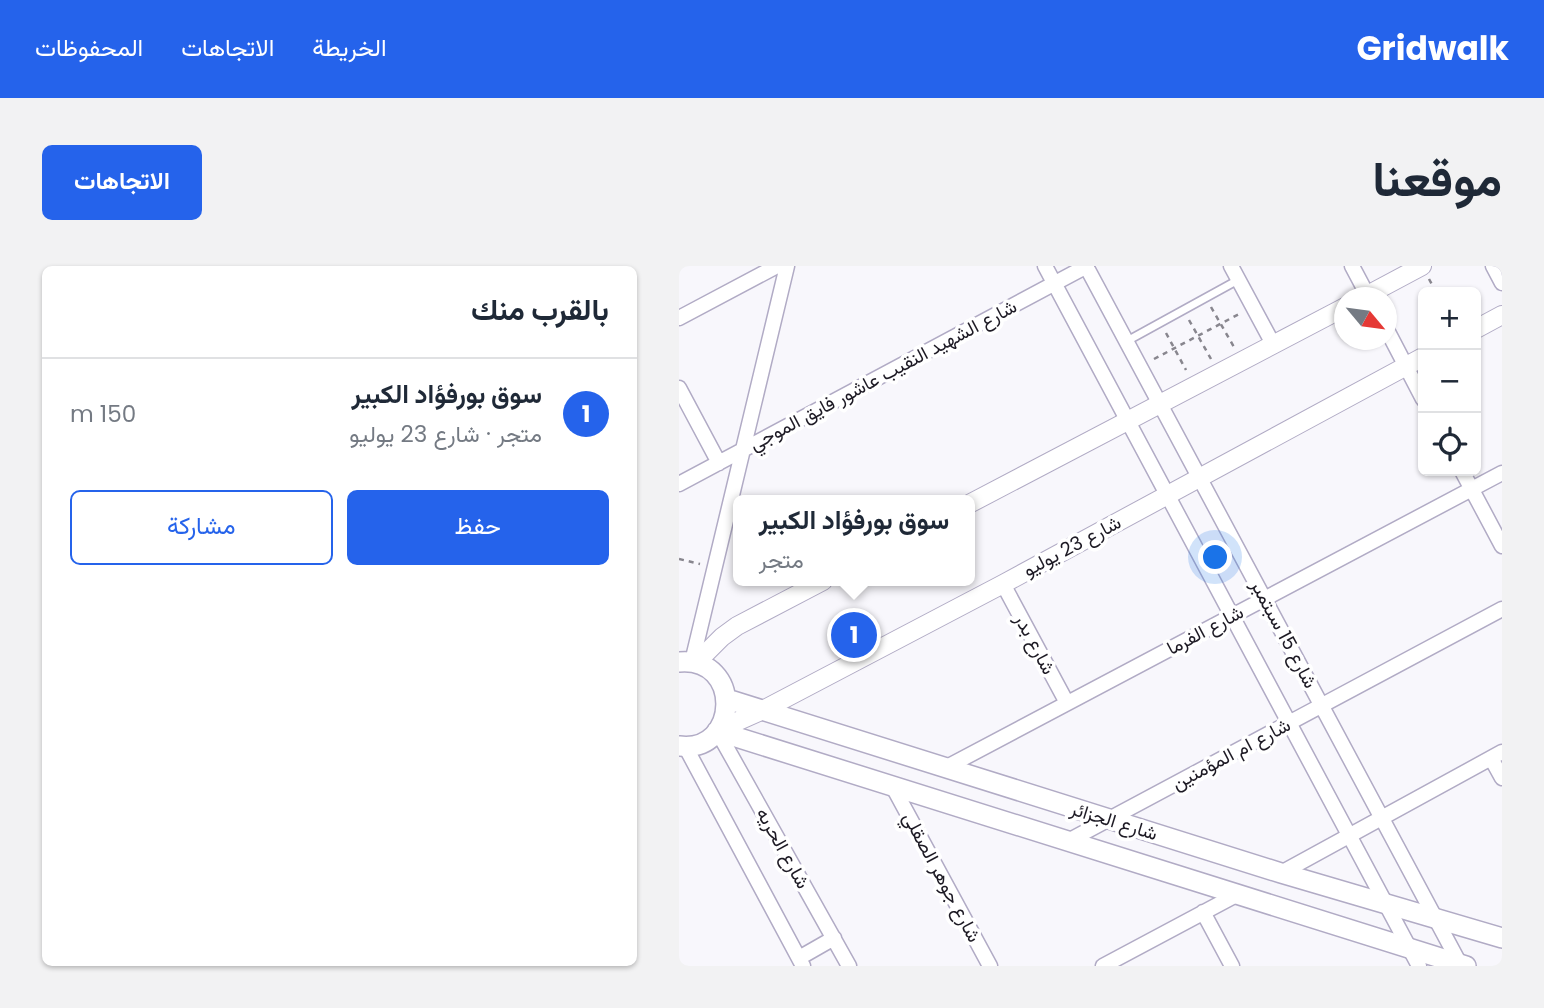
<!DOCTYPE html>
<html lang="ar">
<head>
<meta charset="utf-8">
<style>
	:root { --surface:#fff; --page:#f2f2f3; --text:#1f2937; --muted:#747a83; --line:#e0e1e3; --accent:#2563eb }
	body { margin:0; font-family:Poppins,Vazirmatn,sans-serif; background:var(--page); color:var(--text); direction:rtl }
	.controls { position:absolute; right:21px; top:21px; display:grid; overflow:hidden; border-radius:10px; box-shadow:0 2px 5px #0004 }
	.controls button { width:63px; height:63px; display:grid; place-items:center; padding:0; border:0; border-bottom:2px solid var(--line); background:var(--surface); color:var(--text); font:35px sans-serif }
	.compass { position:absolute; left:655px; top:21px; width:63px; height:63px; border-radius:50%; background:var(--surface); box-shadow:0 2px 5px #0004; rotate:119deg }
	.you { position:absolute; left:537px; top:292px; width:24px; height:24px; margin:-18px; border:5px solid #fff; border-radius:50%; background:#1a73e8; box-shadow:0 0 0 10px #1a73e833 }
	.badge { display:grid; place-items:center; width:46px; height:46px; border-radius:50%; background:var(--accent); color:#fff; font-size:23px; font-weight:700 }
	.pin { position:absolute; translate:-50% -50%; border:4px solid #fff; box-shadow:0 2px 7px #0006 }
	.popup { position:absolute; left:54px; top:229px; width:242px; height:91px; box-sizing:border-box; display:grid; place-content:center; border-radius:10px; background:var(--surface); filter:drop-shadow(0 2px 5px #0005); font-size:23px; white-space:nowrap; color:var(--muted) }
	.popup b { font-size:26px; color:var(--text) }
	.popup::after { content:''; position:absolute; left:50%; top:100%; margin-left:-14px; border:14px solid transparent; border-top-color:var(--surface) }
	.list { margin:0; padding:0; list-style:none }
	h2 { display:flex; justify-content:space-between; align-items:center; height:91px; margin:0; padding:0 28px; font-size:30px }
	h2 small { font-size:23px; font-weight:400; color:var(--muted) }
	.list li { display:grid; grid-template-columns:46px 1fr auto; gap:21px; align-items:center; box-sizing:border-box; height:112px; padding:0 28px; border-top:2px solid var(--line) }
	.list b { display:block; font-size:26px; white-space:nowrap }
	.list p { margin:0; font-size:23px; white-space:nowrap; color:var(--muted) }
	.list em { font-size:23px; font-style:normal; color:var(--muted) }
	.actions { display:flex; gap:14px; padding:21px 28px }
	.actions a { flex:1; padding:16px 0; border:2px solid var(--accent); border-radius:10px; text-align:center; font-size:24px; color:var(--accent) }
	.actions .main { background:var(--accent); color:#fff }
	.icon { flex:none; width:38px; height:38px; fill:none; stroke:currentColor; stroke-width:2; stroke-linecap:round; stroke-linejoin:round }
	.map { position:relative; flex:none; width:823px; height:700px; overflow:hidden; direction:ltr; border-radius:10px }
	header { display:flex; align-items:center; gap:42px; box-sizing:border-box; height:98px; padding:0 35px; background:var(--accent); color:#fff }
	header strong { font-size:33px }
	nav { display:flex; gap:38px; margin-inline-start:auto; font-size:24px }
	.intro { display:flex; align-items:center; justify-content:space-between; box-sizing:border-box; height:168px; padding:0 42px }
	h1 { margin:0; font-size:49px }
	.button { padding:18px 32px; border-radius:10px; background:var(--accent); color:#fff; font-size:24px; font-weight:700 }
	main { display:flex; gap:42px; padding:0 42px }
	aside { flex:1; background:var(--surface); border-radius:10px; box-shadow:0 2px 5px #0004 }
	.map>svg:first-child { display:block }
</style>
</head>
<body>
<header>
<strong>Gridwalk</strong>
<nav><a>الخريطة</a><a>الاتجاهات</a><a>المحفوظات</a></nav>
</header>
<div class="intro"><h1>موقعنا</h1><a class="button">الاتجاهات</a></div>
<main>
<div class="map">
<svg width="823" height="700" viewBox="0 0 823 700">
	<rect width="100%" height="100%" fill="#f8f7fc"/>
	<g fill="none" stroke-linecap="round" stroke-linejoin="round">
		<defs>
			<path id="service" d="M448,75L559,14"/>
			<path id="minor" d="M366,0L740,700
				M407,0L782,700
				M552,0L594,78
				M673,0L690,32
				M814,0L823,17
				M0,52L98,0
				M708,64L744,133
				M0,122L40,197
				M783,205L823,280
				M0,218L408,0
				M324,318L388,437
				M13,396L108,0
				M38,466L45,477L170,700
				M6,480L124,700
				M812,492L823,512
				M266,502L823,207
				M214,521L311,700
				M391,574L823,343
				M602,607L823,486
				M524,646L553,700
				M120,692L155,672
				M424,700L559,628"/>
			<path id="tertiary" d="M683,32L743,0
				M797,63L823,49
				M290,238L666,41
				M17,397L43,371L58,360L144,315
				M39,464L84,444L324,318L744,91"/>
			<path id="secondary" d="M0,396C64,390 61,488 0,480
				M48,433L602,607L823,672
				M38,465C288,543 538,620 787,700"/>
		</defs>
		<use href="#service" stroke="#b1abc5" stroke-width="10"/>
		<use href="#minor" stroke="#b1abc5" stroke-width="17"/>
		<use href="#tertiary" stroke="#b1abc5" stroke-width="20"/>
		<use href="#secondary" stroke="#b1abc5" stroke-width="22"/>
		<path stroke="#88868e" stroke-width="2.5" stroke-dasharray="5 5" stroke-linecap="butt" d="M750,13L757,26
			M756,26L761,25L766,26
			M532,41L555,81
			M510,54L532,93
			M487,67L507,104
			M475,93L562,47
			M0,293L21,298"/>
		<use href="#service" stroke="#fff" stroke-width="7"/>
		<use href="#minor" stroke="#fff" stroke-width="14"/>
		<use href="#tertiary" stroke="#fff" stroke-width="18"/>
		<use href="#secondary" stroke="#fff" stroke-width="19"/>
	</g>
	<g text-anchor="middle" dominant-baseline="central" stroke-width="7" stroke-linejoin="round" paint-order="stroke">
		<g font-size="19" fill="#1d1a24" stroke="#fff">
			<text transform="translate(204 109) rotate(-28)">شارع الشهيد النقيب عاشور فايق الموجي</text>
			<text transform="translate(393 280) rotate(-28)">شارع 23 يوليو</text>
			<text transform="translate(526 364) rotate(-28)">شارع الفرما</text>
			<text transform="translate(605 368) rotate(62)">شارع 15 سبتمبر</text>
			<text transform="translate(356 378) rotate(62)">شارع بدر</text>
			<text transform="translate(552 488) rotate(-28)">شارع ام المؤمنين</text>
			<text transform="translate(435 555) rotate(17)">شارع الجزائر</text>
			<text transform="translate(104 582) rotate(61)">شارع الحريه</text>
			<text transform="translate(263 611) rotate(62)">شارع جوهر الصقلي</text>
		</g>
	</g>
</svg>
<div class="controls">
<button>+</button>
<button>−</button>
<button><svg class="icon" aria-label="locate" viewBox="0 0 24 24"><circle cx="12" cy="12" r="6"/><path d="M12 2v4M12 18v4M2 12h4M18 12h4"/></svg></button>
</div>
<svg class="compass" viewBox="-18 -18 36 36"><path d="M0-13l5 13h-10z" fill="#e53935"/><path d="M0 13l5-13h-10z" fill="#747a83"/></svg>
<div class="you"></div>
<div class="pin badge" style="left:175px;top:369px">1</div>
<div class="popup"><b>سوق بورفؤاد الكبير</b>متجر</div>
</div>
<aside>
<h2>بالقرب منك<small></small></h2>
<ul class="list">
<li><span class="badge">1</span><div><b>سوق بورفؤاد الكبير</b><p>متجر · شارع 23 يوليو</p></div><em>150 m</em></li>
</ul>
<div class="actions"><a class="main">حفظ</a><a>مشاركة</a></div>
</aside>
</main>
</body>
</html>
